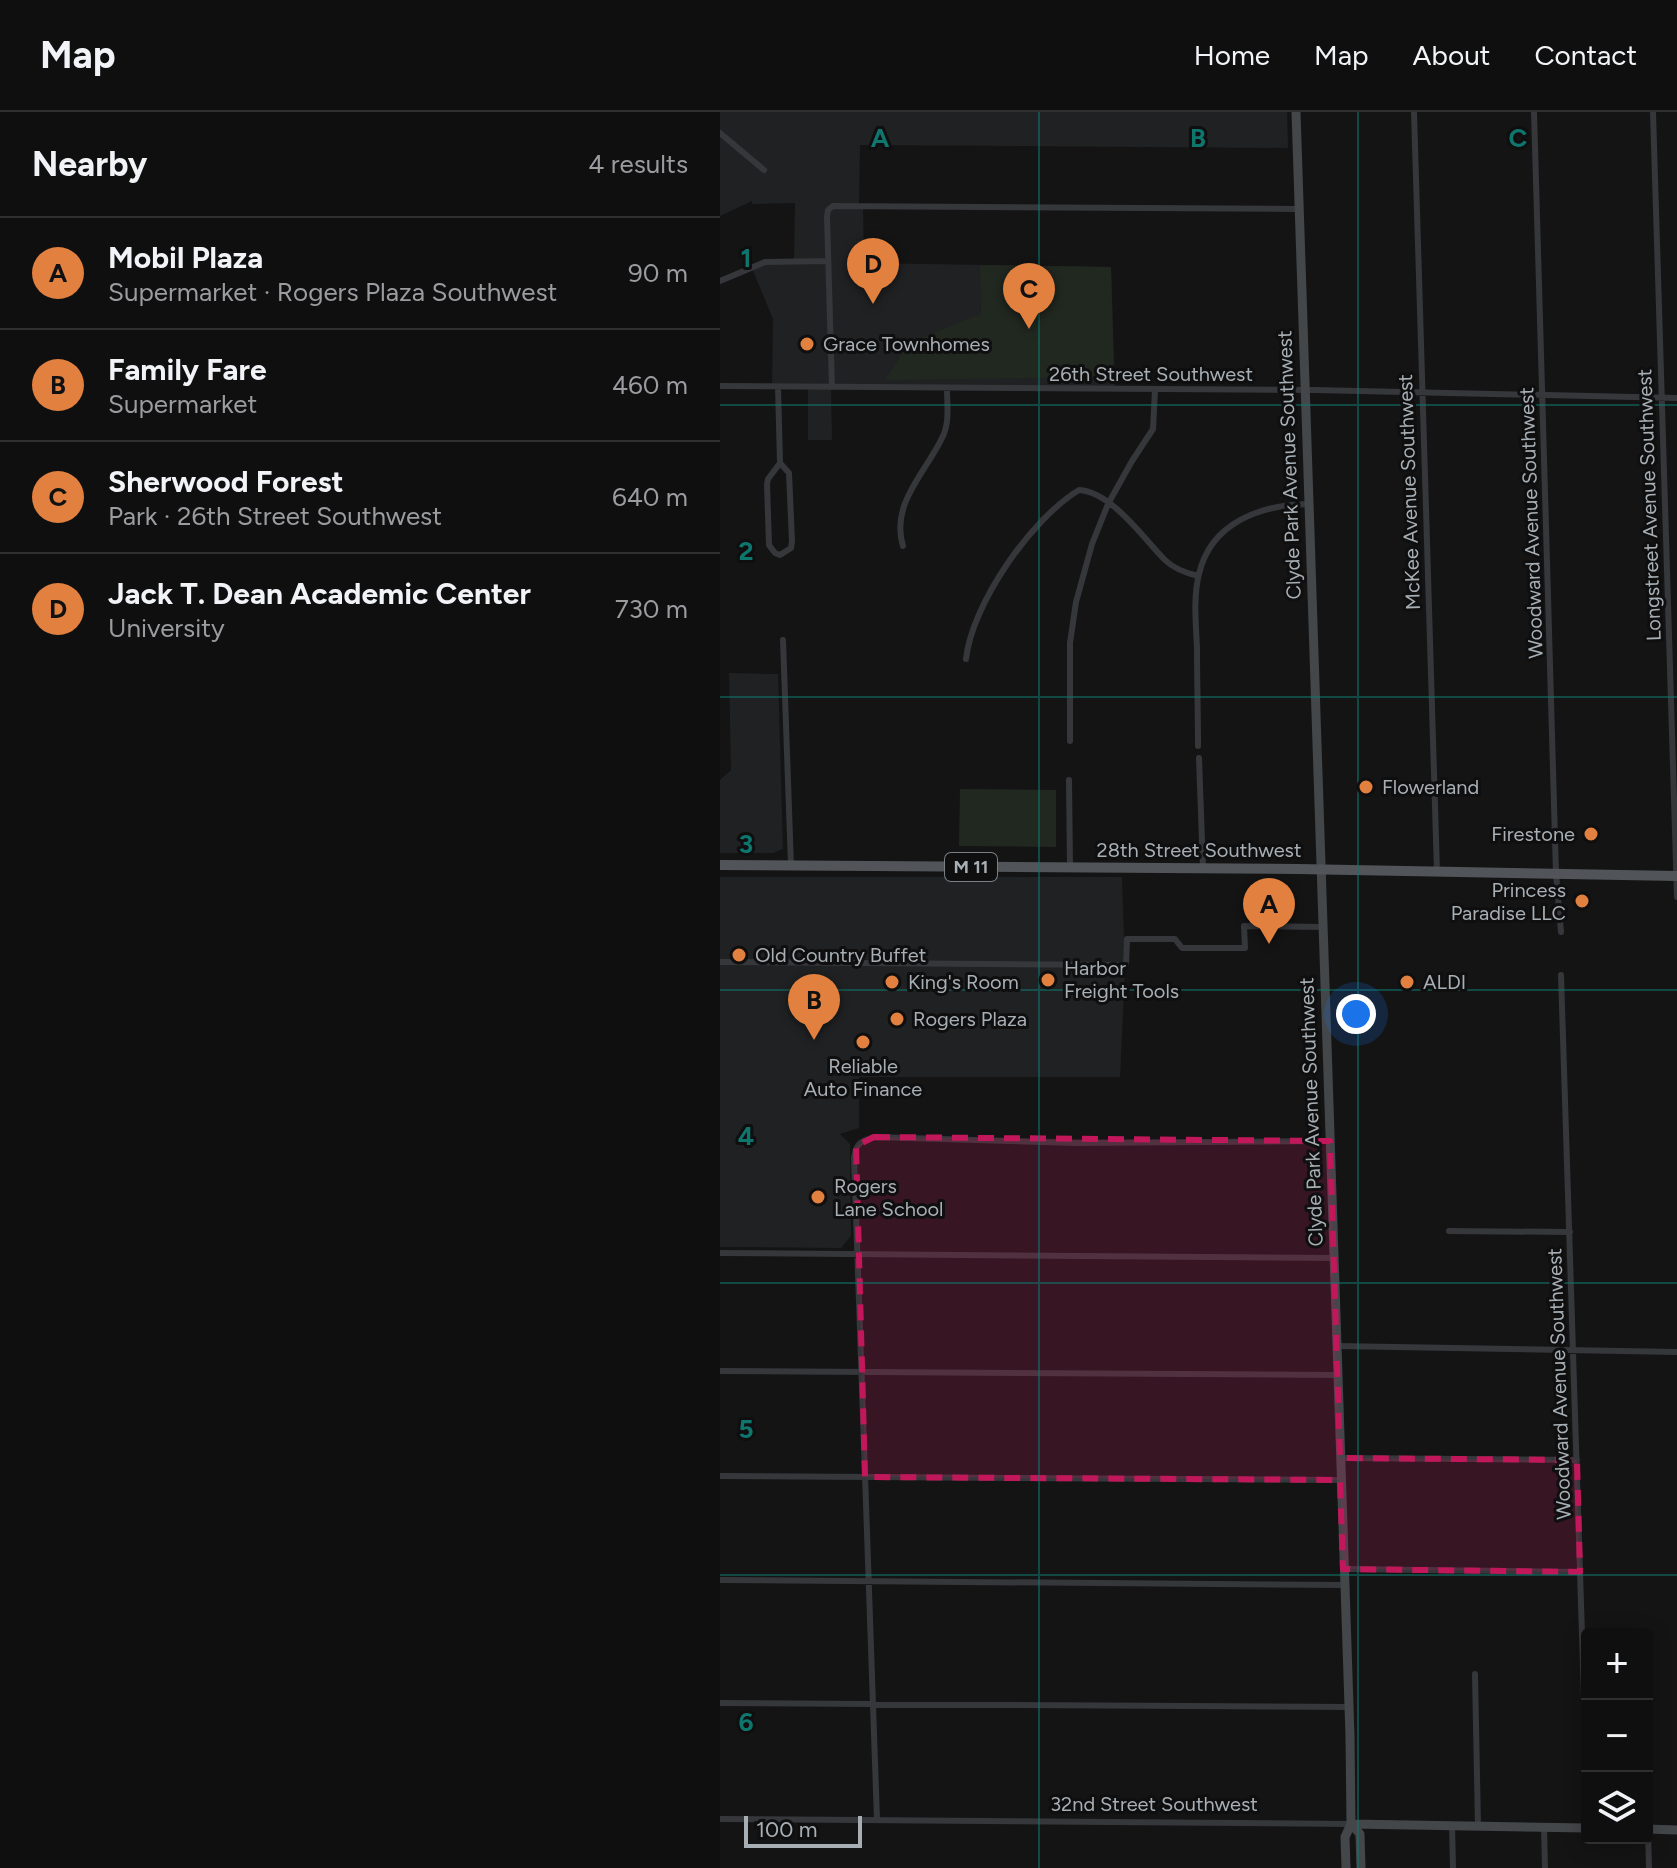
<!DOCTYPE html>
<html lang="en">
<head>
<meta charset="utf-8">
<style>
	:root { --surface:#0f0f10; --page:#181819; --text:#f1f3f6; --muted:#9b9c9f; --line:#2f2f30; --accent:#e2803f }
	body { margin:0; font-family:Figtree,sans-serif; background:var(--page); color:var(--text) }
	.controls { position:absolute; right:24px; bottom:24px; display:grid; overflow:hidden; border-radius:8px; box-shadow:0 4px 20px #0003 }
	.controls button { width:72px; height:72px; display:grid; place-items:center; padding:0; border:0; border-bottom:2px solid var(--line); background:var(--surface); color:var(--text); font:40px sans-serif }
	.scale { position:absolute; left:24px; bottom:20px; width:118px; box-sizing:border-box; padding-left:8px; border:4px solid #a7afb4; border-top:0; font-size:22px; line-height:28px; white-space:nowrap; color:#a7afb4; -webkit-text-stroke:6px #0f0f10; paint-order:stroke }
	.you { position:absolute; left:636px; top:902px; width:28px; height:28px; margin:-20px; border:6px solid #fff; border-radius:50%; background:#1a73e8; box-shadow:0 0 0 12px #1a73e833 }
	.badge { display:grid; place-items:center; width:52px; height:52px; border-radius:50%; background:var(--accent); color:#111; font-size:26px; font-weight:700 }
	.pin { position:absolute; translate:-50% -66px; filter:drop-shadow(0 2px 4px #0008) }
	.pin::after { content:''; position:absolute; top:42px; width:28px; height:24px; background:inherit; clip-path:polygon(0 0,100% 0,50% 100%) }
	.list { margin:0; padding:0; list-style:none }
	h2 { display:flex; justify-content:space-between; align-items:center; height:104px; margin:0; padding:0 32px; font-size:34px }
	h2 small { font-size:26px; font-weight:400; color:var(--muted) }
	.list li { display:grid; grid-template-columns:52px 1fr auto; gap:24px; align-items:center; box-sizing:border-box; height:112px; padding:0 32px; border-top:2px solid var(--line) }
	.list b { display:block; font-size:30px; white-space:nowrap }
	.list p { margin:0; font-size:26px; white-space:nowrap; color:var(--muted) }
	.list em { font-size:26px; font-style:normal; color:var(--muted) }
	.icon { flex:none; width:44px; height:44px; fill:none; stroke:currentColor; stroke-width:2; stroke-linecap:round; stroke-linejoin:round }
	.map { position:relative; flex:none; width:957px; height:1756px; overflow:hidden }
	header { display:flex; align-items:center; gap:48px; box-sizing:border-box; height:112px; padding:0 40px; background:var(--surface); border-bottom:2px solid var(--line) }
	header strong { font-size:38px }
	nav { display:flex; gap:44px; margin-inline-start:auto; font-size:28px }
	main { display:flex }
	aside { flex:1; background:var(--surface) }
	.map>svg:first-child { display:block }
</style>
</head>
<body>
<header>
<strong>Map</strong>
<nav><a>Home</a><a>Map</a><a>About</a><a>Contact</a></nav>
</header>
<main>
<aside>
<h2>Nearby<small>4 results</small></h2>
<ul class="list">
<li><span class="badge">A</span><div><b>Mobil Plaza</b><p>Supermarket · Rogers Plaza Southwest</p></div><em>90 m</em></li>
<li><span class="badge">B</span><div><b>Family Fare</b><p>Supermarket</p></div><em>460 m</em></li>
<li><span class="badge">C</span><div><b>Sherwood Forest</b><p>Park · 26th Street Southwest</p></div><em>640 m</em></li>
<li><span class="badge">D</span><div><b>Jack T. Dean Academic Center</b><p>University</p></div><em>730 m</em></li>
</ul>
</aside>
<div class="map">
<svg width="957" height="1756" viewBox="0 0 957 1756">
	<rect width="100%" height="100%" fill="#141415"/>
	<path fill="#202122" d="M0,0H567L568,36L140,33L139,93H143L144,151L391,155L395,278L111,276L112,328H88V275H52L53,207L31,154L74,149L75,91L32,92V89L0,104Z
		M9,561L58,562L63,737L53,741H0V668L11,658Z
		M0,765H402L405,859L400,965H139V1016L120,1022L130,1032L131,1124L121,1136L0,1135Z"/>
	<path fill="#212820" d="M260,153L391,155L394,265L165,268L189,231L261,202Z
		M240,677L336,678V735L239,734Z"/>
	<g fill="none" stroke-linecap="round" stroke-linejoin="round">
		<path stroke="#35373a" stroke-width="6" d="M694,0L717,760
			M814,0L836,761L841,820
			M933,0L957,785
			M0,21L44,58
			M0,169L45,150L108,149
			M0,274L595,278L957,286
			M58,275L60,351L48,367L47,372L49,433L55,441L60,443L71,436L72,429L69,361L60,351
			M112,275L107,105L108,98L113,94L578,97
			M183,434C170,392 206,360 222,326C230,311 227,293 227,276
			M63,528L71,753
			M246,547C252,492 311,407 359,378C392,380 424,427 445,448C454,457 466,461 478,464
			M350,629V531L356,490L372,432L388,392L412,349L433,317L435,278
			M478,634C478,601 477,569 477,536C476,513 473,485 479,462C491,410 541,393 588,392
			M479,646L483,756
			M349,668L350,755
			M0,850L406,853L407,827H455L462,836H525L524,814L602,815
			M841,863L867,1680
			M729,1119L850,1120
			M0,1141L613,1146
			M617,1234L957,1240
			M0,1259L618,1263
			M620,1346L857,1348
			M0,1364L620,1368
			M624,1457L860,1460
			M0,1468L625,1473
			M755,1562L758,1714
			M0,1591L629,1595
			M0,1707L631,1712
			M157,1708L134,1046C136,1031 141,1029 154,1025L357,1031L610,1029
			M732,1713L733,1756
			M824,1715L825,1756
			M928,1717L929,1756"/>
		<path stroke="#43474a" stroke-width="9" d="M576,0L630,1624L631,1712L625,1725L626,1756
			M631,1712L867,1716
			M631,1712L640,1722L641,1756
			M927,1717L957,1718"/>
		<path stroke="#515559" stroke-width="10" d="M0,753L578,757L957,764"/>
	</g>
	<path fill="#c2185b" fill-opacity="0.2" stroke="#c2185b" stroke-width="6" stroke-dasharray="16 10" stroke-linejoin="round" d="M154,1025L610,1029L620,1346L857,1348L860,1460L623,1457L620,1368L145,1365L136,1034Z"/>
	<path fill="none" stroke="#0f766e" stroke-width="2" stroke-opacity="0.55" d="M319,0V1756M638,0V1756M0,293H957M0,585H957M0,878H957M0,1171H957M0,1463H957"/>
	<g fill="#e2803f" stroke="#0f0f10" stroke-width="3">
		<circle cx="87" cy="232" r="8"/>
		<circle cx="646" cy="675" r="8"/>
		<circle cx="871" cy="722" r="8"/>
		<circle cx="862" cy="789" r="8"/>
		<circle cx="19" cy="843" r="8"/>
		<circle cx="328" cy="868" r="8"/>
		<circle cx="172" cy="870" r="8"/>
		<circle cx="687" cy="870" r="8"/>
		<circle cx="177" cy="907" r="8"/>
		<circle cx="143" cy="930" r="8"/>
		<circle cx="98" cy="1085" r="8"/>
	</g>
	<g text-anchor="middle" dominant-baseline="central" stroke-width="6" stroke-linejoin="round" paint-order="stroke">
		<rect fill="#0f0f10" stroke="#797f83" stroke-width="2" x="225" y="741" width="52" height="28" rx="6"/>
		<g font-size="18" font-weight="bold" fill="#a7afb4">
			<text x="251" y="755">M 11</text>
		</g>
		<g font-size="20" fill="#a7afb4" stroke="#0f0f10" text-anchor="start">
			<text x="103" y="232">Grace Townhomes</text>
			<text x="662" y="675">Flowerland</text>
			<text x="855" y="722" text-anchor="end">Firestone</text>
			<text x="846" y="778" text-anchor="end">Princess<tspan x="846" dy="23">Paradise LLC</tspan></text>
			<text x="35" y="843">Old Country Buffet</text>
			<text x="344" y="856">Harbor<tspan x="344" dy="23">Freight Tools</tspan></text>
			<text x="188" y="870">King's Room</text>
			<text x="703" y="870">ALDI</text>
			<text x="193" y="907">Rogers Plaza</text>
			<text x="143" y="954" text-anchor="middle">Reliable<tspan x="143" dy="23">Auto Finance</tspan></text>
			<text x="114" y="1074">Rogers<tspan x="114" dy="23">Lane School</tspan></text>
		</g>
		<g font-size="20" fill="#a7afb4" stroke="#0f0f10">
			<text x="431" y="262">26th Street Southwest</text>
			<text transform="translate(569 353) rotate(-92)">Clyde Park Avenue Southwest</text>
			<text transform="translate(689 380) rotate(-92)">McKee Avenue Southwest</text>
			<text transform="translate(929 393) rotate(-92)">Longstreet Avenue Southwest</text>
			<text transform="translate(811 411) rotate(-92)">Woodward Avenue Southwest</text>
			<text x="479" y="738">28th Street Southwest</text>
			<text transform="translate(591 1000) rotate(-92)">Clyde Park Avenue Southwest</text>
			<text transform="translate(839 1272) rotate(-92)">Woodward Avenue Southwest</text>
			<text x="434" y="1692">32nd Street Southwest</text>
		</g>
	</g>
	<g font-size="26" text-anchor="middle" font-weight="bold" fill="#0f766e" stroke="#0f0f10" stroke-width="6" stroke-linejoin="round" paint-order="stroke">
		<text x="160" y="35">A</text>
		<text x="478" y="35">B</text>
		<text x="798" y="35">C</text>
		<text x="26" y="155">1</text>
		<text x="26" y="448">2</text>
		<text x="26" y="741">3</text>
		<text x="26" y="1033">4</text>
		<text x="26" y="1326">5</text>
		<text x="26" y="1619">6</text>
	</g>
</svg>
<div class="controls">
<button>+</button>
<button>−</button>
<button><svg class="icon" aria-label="layers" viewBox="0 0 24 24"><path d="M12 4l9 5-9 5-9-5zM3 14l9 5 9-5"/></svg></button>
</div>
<div class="scale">100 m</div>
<div class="you"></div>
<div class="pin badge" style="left:549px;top:832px">A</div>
<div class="pin badge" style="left:94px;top:928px">B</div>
<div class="pin badge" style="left:309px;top:217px">C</div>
<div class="pin badge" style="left:153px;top:192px">D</div>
</div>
</main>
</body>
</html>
